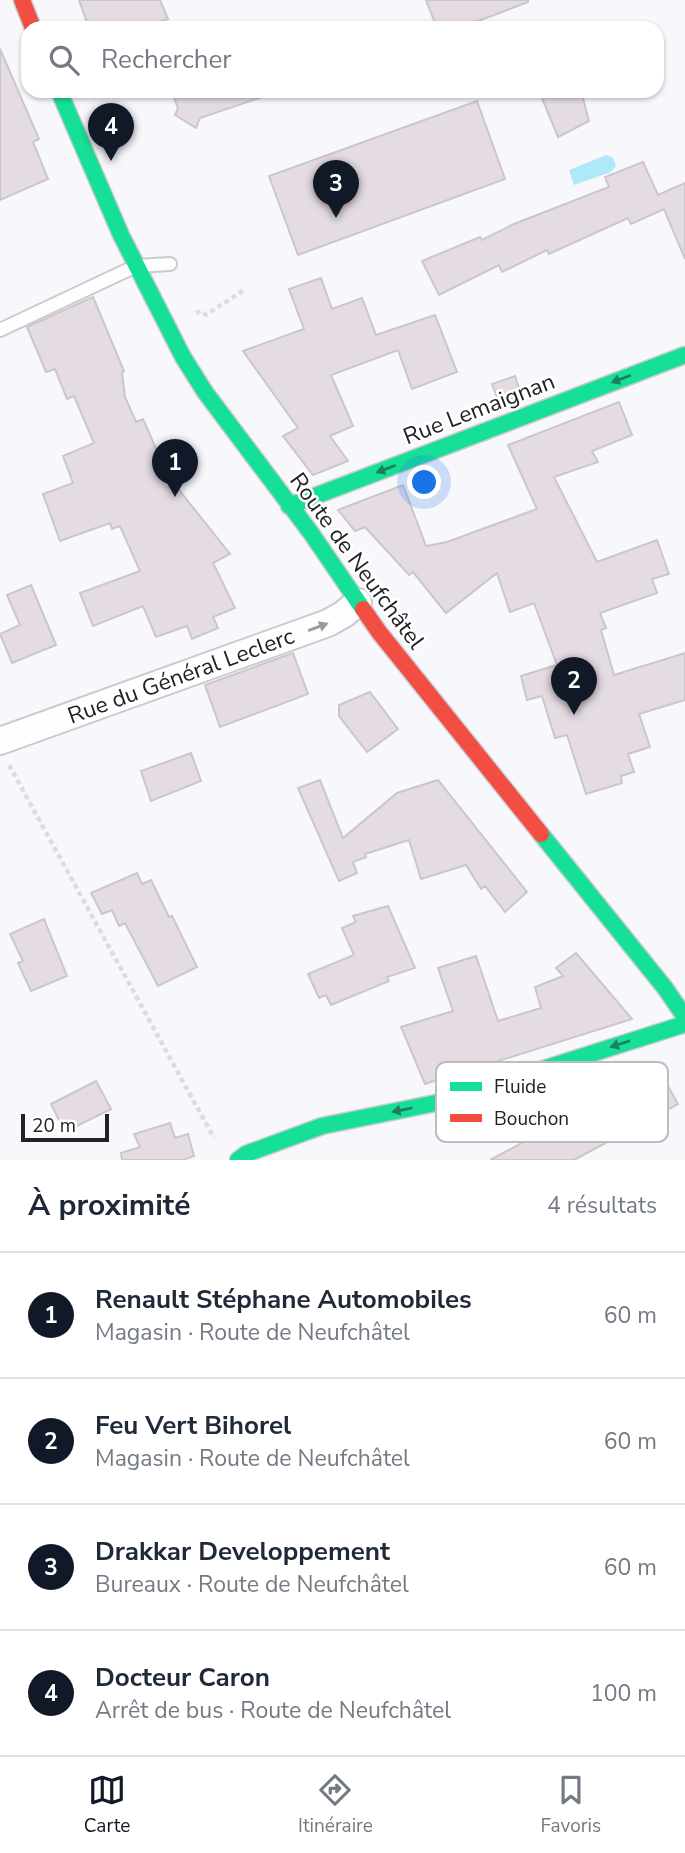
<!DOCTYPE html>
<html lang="fr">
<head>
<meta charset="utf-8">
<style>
	:root { --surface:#fff; --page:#f2f2f3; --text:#1f2937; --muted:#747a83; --line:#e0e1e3; --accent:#111827 }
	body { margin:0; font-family:"Nunito Sans",sans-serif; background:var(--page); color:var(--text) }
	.scale { position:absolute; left:21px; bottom:18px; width:88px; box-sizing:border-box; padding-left:7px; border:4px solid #232126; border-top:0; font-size:19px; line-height:24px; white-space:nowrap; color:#232126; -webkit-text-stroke:5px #fff; paint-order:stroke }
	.you { position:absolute; left:425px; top:483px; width:24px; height:24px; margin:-18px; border:5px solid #fff; border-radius:50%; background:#1a73e8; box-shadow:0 0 0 10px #1a73e833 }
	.badge { display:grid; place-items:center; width:46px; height:46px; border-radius:50%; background:var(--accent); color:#fff; font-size:23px; font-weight:700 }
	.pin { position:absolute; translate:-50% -58px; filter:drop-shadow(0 2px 4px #0008) }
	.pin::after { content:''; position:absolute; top:37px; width:24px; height:21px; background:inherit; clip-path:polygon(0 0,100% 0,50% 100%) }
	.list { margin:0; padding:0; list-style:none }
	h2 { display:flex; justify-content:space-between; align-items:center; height:91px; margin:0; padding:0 28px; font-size:30px }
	h2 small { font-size:23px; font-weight:400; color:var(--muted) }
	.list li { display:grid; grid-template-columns:46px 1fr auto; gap:21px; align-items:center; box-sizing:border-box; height:126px; padding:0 28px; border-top:2px solid var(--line) }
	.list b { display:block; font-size:26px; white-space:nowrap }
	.list p { margin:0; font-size:23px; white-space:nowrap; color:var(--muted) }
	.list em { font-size:23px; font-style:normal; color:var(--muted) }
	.icon { flex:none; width:38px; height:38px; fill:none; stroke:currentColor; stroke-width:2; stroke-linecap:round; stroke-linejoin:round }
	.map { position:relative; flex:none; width:685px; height:1160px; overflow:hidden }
	.search { position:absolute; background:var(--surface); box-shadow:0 2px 5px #0004; left:21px; right:21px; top:21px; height:77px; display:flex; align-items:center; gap:18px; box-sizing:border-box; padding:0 24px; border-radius:21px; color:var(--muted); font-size:26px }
	.sheet { height:595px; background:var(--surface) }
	nav { display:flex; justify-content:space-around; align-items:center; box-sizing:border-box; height:98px; border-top:2px solid var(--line); background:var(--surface); font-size:19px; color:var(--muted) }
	nav a { display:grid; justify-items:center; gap:4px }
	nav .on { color:var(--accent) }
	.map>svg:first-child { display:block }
</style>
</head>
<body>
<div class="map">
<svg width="685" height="1160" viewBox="0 0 685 1160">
	<rect width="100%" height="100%" fill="#f8f7fc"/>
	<path fill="#aee9f8" d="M606,155L613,158L616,166L611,172L574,185L569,170Z"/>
	<path fill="#e5dce3" stroke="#cac7cb" stroke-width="2" d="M79,0H160L168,19L142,28H89Z
		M426,0H528V2L460,28H437Z
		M0,49L39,139L33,142L48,179L0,200Z
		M172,91H267L268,95L200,118L196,128L175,115L178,109Z
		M539,91H581L589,121L558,137Z
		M477,101L505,179L298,255L269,176Z
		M643,162L658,195L685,183V259L664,209L631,224L628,218L549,254L547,250L502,272L499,265L439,295L422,261L480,237L482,240L514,224L609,187L605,177Z
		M321,278L332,309L362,298L376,335L435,315L457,372L412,389L398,350L331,375L353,426L330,436L348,461L313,475L283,436L298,428L243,351L304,329L289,289Z
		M93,297L124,371L122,373L125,397L136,422L143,419L168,476L230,554L213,563L235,608L213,617L218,628L192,639L187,626L156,637L143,606L93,626L80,593L140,571L120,526L112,529L110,523L60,541L43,494L73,483L63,456L94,443L74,396L67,399L55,369L46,372L27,327Z
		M515,376L521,395L499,403L492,384Z
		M619,402L632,435L592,451L598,462L554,477L597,562L657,540L669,574L652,579L657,593L600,613L606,628L601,630L614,675L685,653V700L639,714L650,747L628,754L634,772L621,776L622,783L586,794L567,735L555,738L542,696L527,700L521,676L557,665L534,603L510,612L497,573L446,613L413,572L409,575L365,527L355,531L338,510L403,485L426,546L447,542L537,509L508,445Z
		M31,585L56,645L12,663L0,634L20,625L7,595Z
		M293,653L308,694L220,727L205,685Z
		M370,692L398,729L367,752L339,716V705Z
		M191,753L201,781L151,801L141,771Z
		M320,780L343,838L397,793L438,780L527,892L505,912L485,886L481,889L466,865L421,879L409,840L365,854L366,857L353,862L357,873L339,881L298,788Z
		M137,873L142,884L151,880L169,917L172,916L197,967L158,986L125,923L119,926L112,910L102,914L91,893Z
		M388,906L415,968L387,977L389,981L331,1005L326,995L319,998L308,974L354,955L342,928L356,922L353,916Z
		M44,919L67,976L31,991L18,963L23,961L10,934Z
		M576,953L632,1019L425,1084L401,1027L453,1011L438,968L476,956L498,1021L541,1008L535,987L563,976L556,968Z
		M659,1070L678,1104L574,1160H490Z
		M96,1081L111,1109L65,1132L51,1104Z
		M170,1123L175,1138L188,1134L194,1156L183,1160H122L121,1153L140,1147L134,1134Z"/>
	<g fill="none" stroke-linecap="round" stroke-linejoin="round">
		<defs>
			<path id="lane" d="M0,330L136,266L170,264"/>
			<path id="street" d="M0,741L328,623L344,614L358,602"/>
			<path id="fast" d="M59,91L121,235L183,357L205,392L311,533L363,609
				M289,506L685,355
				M541,834L665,988L685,1017
				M238,1160L246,1154L322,1126L436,1103L685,1024"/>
			<path id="jam" d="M22,0L33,28
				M363,609L379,632L541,834"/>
		</defs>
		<use href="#lane" stroke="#cbcace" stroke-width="16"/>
		<use href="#street" stroke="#cbcace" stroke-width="30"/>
		<use href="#fast" stroke="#cbcace" stroke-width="19"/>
		<use href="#jam" stroke="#cbcace" stroke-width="19"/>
		<path stroke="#ddddde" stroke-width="4.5" stroke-dasharray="5 3.5" stroke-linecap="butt" d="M196,313L201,311L206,315L244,290
			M9,765L214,1138"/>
		<use href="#lane" stroke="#fefeff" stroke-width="12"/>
		<use href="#street" stroke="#fefeff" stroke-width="26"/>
		<use href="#fast" stroke="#16e098" stroke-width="16"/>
		<use href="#jam" stroke="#f24e42" stroke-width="16"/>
	</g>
	<defs><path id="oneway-solid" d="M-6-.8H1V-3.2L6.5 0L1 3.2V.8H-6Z" transform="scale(1.75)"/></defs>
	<g fill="#1c805f">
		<use href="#oneway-solid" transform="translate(621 379) rotate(159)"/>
		<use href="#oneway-solid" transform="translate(386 469) rotate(159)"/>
		<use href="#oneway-solid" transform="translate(620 1044) rotate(162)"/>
		<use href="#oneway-solid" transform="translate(402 1110) rotate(169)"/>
	</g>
	<use fill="#9b9b9d" href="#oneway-solid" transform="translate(318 627) rotate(-20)"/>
	<g text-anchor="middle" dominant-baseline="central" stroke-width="5" stroke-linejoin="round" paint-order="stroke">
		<g font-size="23" fill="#232126" stroke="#fff">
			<text transform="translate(479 409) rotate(-21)">Rue Lemaignan</text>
			<text transform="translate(357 561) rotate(54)">Route de Neufchâtel</text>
			<text transform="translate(181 676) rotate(-20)">Rue du Général Leclerc</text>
		</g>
	</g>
	<rect x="436" y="1062" width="232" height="80" rx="10" fill="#fff" stroke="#bdbcbe" stroke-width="2"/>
	<rect x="450" y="1082" width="32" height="9" fill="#16e098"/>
	<rect x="450" y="1114" width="32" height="8" fill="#f24e42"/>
	<g font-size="19" fill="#232126">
		<text x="494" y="1093">Fluide</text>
		<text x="494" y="1125">Bouchon</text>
	</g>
</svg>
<div class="scale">20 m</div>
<div class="you"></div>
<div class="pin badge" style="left:175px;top:497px">1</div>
<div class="pin badge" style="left:574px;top:715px">2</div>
<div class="pin badge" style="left:336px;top:218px">3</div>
<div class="pin badge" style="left:111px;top:161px">4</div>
<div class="search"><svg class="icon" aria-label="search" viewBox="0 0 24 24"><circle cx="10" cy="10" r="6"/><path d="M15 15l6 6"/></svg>Rechercher</div>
</div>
<section class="sheet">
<h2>À proximité<small>4 résultats</small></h2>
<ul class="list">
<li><span class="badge">1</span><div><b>Renault Stéphane Automobiles</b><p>Magasin · Route de Neufchâtel</p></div><em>60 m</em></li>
<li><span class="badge">2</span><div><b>Feu Vert Bihorel</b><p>Magasin · Route de Neufchâtel</p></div><em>60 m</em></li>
<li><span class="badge">3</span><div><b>Drakkar Developpement</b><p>Bureaux · Route de Neufchâtel</p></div><em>60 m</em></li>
<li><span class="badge">4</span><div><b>Docteur Caron</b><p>Arrêt de bus · Route de Neufchâtel</p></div><em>100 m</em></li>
</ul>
</section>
<nav>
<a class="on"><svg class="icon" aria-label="map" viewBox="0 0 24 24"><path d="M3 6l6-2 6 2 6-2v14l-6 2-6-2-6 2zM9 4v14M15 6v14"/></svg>Carte</a>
<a><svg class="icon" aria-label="directions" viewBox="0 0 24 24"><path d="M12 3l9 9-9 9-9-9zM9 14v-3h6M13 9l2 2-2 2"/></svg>Itinéraire</a>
<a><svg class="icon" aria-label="saved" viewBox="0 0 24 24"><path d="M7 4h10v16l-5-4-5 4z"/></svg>Favoris</a>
</nav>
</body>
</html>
